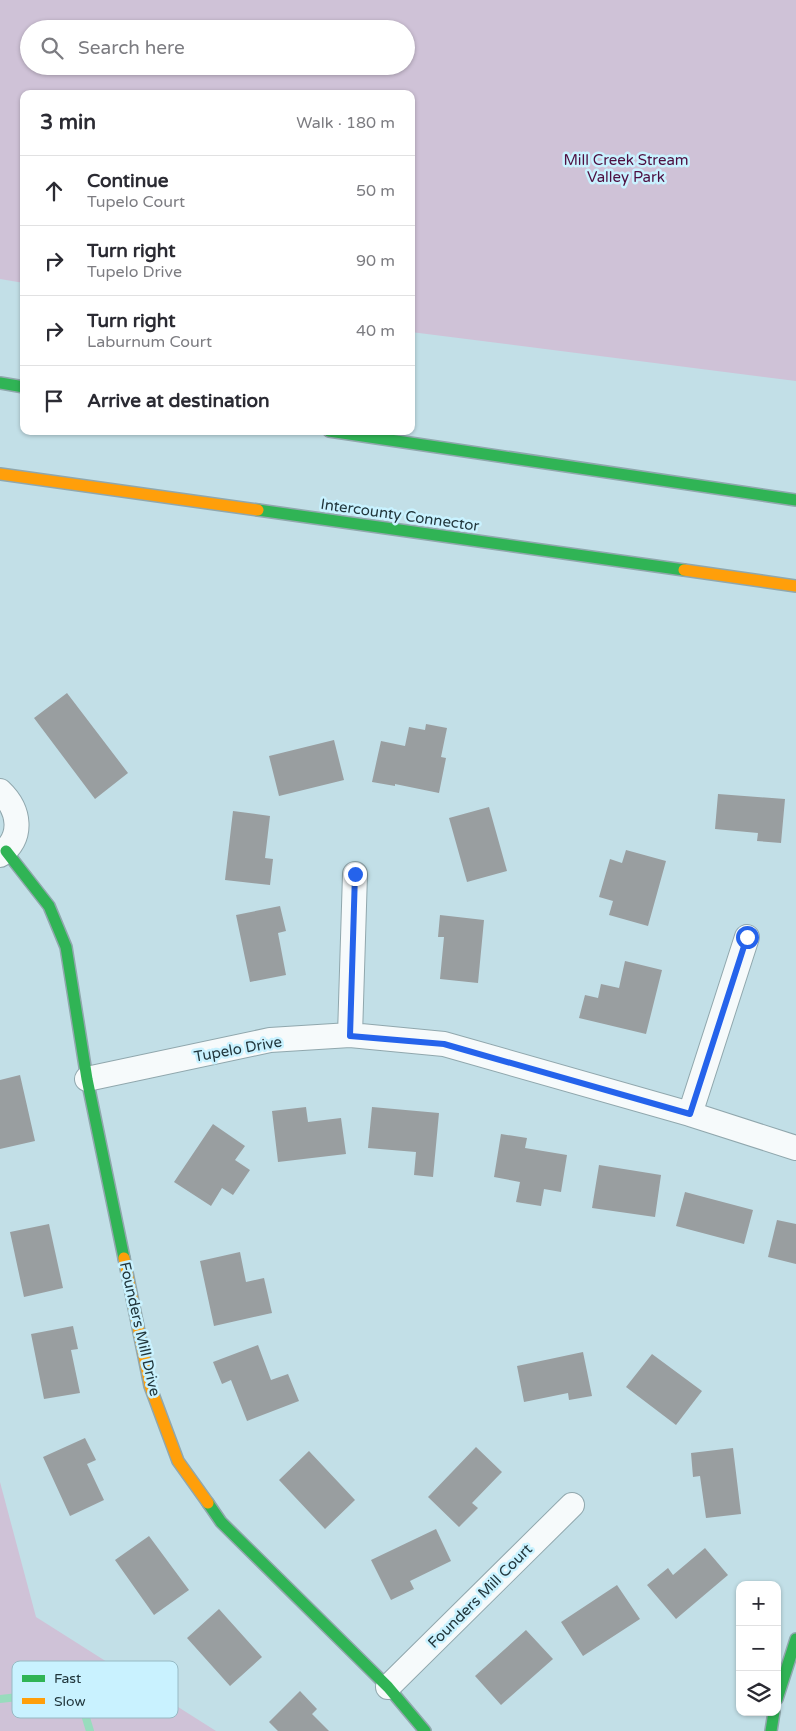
<!DOCTYPE html>
<html lang="en">
<head>
<meta charset="utf-8">
<style>
	:root { --surface:#fff; --page:#f7f7f7; --text:#2b2b33; --muted:#7c7c81; --line:#e1e1e2 }
	body { margin:0; font-family:"Varela Round",sans-serif; background:var(--page); color:var(--text) }
	.controls { position:absolute; right:15px; bottom:15px; display:grid; overflow:hidden; border-radius:10px; box-shadow:0 1px 4px #0004 }
	.controls button { width:45px; height:45px; display:grid; place-items:center; padding:0; border:0; border-bottom:1px solid var(--line); background:var(--surface); color:var(--text); font:25px sans-serif }
	.stop { position:absolute; width:15px; height:15px; margin:-11px; border:4px solid #2563eb; border-radius:50%; background:#fff }
	.stop.end { background:#2563eb; border-color:#fff; box-shadow:0 1px 5px #0008 }
	.list { margin:0; padding:0; list-style:none }
	h2 { display:flex; justify-content:space-between; align-items:center; height:65px; margin:0; padding:0 20px; font-size:21px }
	h2 small { font-size:16px; font-weight:400; color:var(--muted) }
	.list li { display:grid; grid-template-columns:32px 1fr auto; gap:15px; align-items:center; box-sizing:border-box; height:70px; padding:0 20px; border-top:1px solid var(--line) }
	.list b { display:block; font-size:19px; white-space:nowrap }
	.list p { margin:0; font-size:16px; white-space:nowrap; color:var(--muted) }
	.list em { font-size:16px; font-style:normal; color:var(--muted) }
	.icon { flex:none; width:28px; height:28px; fill:none; stroke:currentColor; stroke-width:2; stroke-linecap:round; stroke-linejoin:round }
	.map { position:relative; flex:none; width:796px; height:1731px; overflow:hidden }
	.search { position:absolute; background:var(--surface); box-shadow:0 1px 4px #0004; left:20px; top:20px; width:395px; height:55px; display:flex; align-items:center; gap:12px; box-sizing:border-box; padding:0 18px; border-radius:28px; color:var(--muted); font-size:19px }
	.panel { position:absolute; background:var(--surface); box-shadow:0 1px 4px #0004; left:20px; top:90px; width:395px; height:345px; border-radius:10px }
	.map>svg:first-child { display:block }
</style>
</head>
<body>
<div class="map">
<svg width="796" height="1731" viewBox="0 0 796 1731">
	<rect width="100%" height="100%" fill="#c2dfe7"/>
	<path fill="#cfc2d7" fill-rule="evenodd" d="M0,0H796V381L411,332V94H24V283L0,279ZM29,29H406V66H29Z
		M0,1482L36,1617L216,1731H0Z"/>
	<g fill="none" stroke-linecap="round" stroke-linejoin="round">
		<path stroke="#98dcbd" stroke-width="8" d="M0,1699L54,1693L79,1695L90,1731"/>
	</g>
	<path fill="#999ea0" d="M67,693L128,773L95,799L34,718Z
		M426,724L447,728L441,757L446,758L439,793L395,784V786L372,782L381,741L405,746L409,727L425,730Z
		M334,740L344,780L279,796L269,756Z
		M718,794L785,799L781,843L757,841L758,833L715,829Z
		M489,807L507,871L467,882L449,818Z
		M233,811L270,816L265,858L273,859L270,885L225,880Z
		M626,850L666,861L648,926L609,915L613,901L599,897L610,859L622,863Z
		M280,906L286,931L278,933L286,975L250,982L236,915Z
		M440,915L484,920L478,983L440,979L444,937H438Z
		M625,961L662,970L646,1034L579,1018L585,995L598,998L601,984L619,988Z
		M20,1075L35,1141L0,1149V1080Z
		M306,1107L308,1122L341,1118L346,1154L278,1162L272,1111Z
		M372,1107L439,1113L433,1177L414,1175L416,1152L368,1148Z
		M213,1124L245,1146L235,1160L250,1170L233,1195L222,1188L211,1206L174,1182Z
		M501,1134L527,1138L525,1148L567,1155L561,1192L544,1189L541,1206L516,1202L520,1182L494,1177Z
		M599,1165L661,1175L655,1217L592,1208Z
		M685,1192L753,1210L744,1244L676,1226Z
		M777,1220L796,1224V1264L768,1257Z
		M49,1224L63,1288L24,1297L10,1232Z
		M240,1252L246,1282L264,1278L272,1313L214,1326L200,1261Z
		M73,1326L78,1349L71,1350L80,1393L44,1399L31,1334Z
		M258,1345L271,1380L288,1374L299,1401L247,1421L231,1380L222,1384L213,1362Z
		M583,1352L592,1396L569,1400L568,1393L524,1402L517,1366Z
		M652,1354L702,1391L676,1425L626,1387Z
		M85,1438L96,1460L87,1464L104,1500L70,1516L43,1457Z
		M476,1447L502,1472L472,1503L478,1508L459,1527L428,1497Z
		M733,1448L741,1514L706,1518L700,1476L693,1477L691,1453Z
		M309,1451L355,1500L325,1529L279,1480Z
		M436,1529L451,1561L410,1581L414,1589L391,1600L371,1560Z
		M149,1536L189,1590L154,1615L115,1560Z
		M705,1548L728,1575L676,1619L647,1585L668,1568L673,1575Z
		M617,1585L640,1619L583,1656L561,1622Z
		M219,1609L262,1657L230,1686L187,1638Z
		M526,1630L553,1659L501,1705L475,1676Z
		M300,1691L317,1709L312,1714L329,1731H278L269,1722Z"/>
	<g fill="none" stroke-linecap="round" stroke-linejoin="round">
		<defs>
			<path id="street" d="M0,791C20,810 24,837 0,855
				M350,1035L355,874
				M87,1079L270,1040L350,1035L444,1044L690,1114L796,1148
				M690,1114L747,937
				M388,1687L572,1505"/>
			<path id="fast" d="M0,383L24,387
				M329,431L796,500
				M258,510L684,570
				M6,851L49,906L66,947L87,1079L124,1258
				M208,1503L221,1522L388,1687L425,1731
				M777,1699L796,1639
				M771,1731L774,1712"/>
			<path id="slow" d="M0,474L258,510
				M684,570L796,586
				M124,1258L150,1386L178,1461L208,1503"/>
		</defs>
		<use href="#street" stroke="#90a7ad" stroke-width="26"/>
		<use href="#fast" stroke="#90a7ad" stroke-width="14"/>
		<use href="#slow" stroke="#90a7ad" stroke-width="14"/>
		<use href="#street" stroke="#f6fafb" stroke-width="24"/>
		<use href="#fast" stroke="#30b455" stroke-width="11"/>
		<use href="#slow" stroke="#ff9f0a" stroke-width="11"/>
	</g>
	<g fill="none" stroke-linecap="round" stroke-linejoin="round">
		<path stroke="#2563eb" stroke-width="6" d="M355,874L350,1036L444,1044L690,1114L747,937"/>
	</g>
	<g text-anchor="middle" dominant-baseline="central" stroke-width="5" stroke-linejoin="round" paint-order="stroke">
		<g font-size="15" fill="#4e0f40" stroke="#c9f2ff">
			<text x="626" y="160">Mill Creek Stream<tspan x="626" dy="17">Valley Park</tspan></text>
		</g>
		<g font-size="15" fill="#21363c" stroke="#c9f2ff">
			<text transform="translate(400 515) rotate(8)">Intercounty Connector</text>
			<text transform="translate(238 1049) rotate(-10)">Tupelo Drive</text>
			<text transform="translate(140 1329) rotate(77)">Founders Mill Drive</text>
			<text transform="translate(480 1596) rotate(-45)">Founders Mill Court</text>
		</g>
	</g>
	<rect x="12" y="1661" width="166" height="57" rx="8" fill="#c9f2ff" stroke="#97bac4" stroke-width="1"/>
	<rect x="22" y="1675" width="23" height="7" fill="#30b455"/>
	<rect x="22" y="1698" width="23" height="6" fill="#ff9f0a"/>
	<g font-size="14" fill="#21363c">
		<text x="54" y="1683">Fast</text>
		<text x="54" y="1706">Slow</text>
	</g>
</svg>
<div class="controls">
<button>+</button>
<button>−</button>
<button><svg class="icon" aria-label="layers" viewBox="0 0 24 24"><path d="M12 4l9 5-9 5-9-5zM3 14l9 5 9-5"/></svg></button>
</div>
<div class="stop" style="left:747px;top:937px"></div>
<div class="stop end" style="left:355px;top:874px"></div>
<div class="search"><svg class="icon" aria-label="search" viewBox="0 0 24 24"><circle cx="10" cy="10" r="6"/><path d="M15 15l6 6"/></svg>Search here</div>
<section class="panel">
<h2>3 min<small>Walk · 180 m</small></h2>
<ul class="list">
<li><svg class="icon" aria-label="ahead" viewBox="0 0 24 24"><path d="M12 20V5M6 11l6-6 6 6"/></svg><div><b>Continue</b><p>Tupelo Court</p></div><em>50 m</em></li>
<li><svg class="icon" aria-label="right" viewBox="0 0 24 24"><path d="M7 20v-9h11M14 6l5 5-5 5"/></svg><div><b>Turn right</b><p>Tupelo Drive</p></div><em>90 m</em></li>
<li><svg class="icon" aria-label="right" viewBox="0 0 24 24"><path d="M7 20v-9h11M14 6l5 5-5 5"/></svg><div><b>Turn right</b><p>Laburnum Court</p></div><em>40 m</em></li>
<li><svg class="icon" aria-label="arrive" viewBox="0 0 24 24"><path d="M6 21V4h12l-3 4 3 4H6"/></svg><div><b>Arrive at destination</b></div></li>
</ul>
</section>
</div>
</body>
</html>
